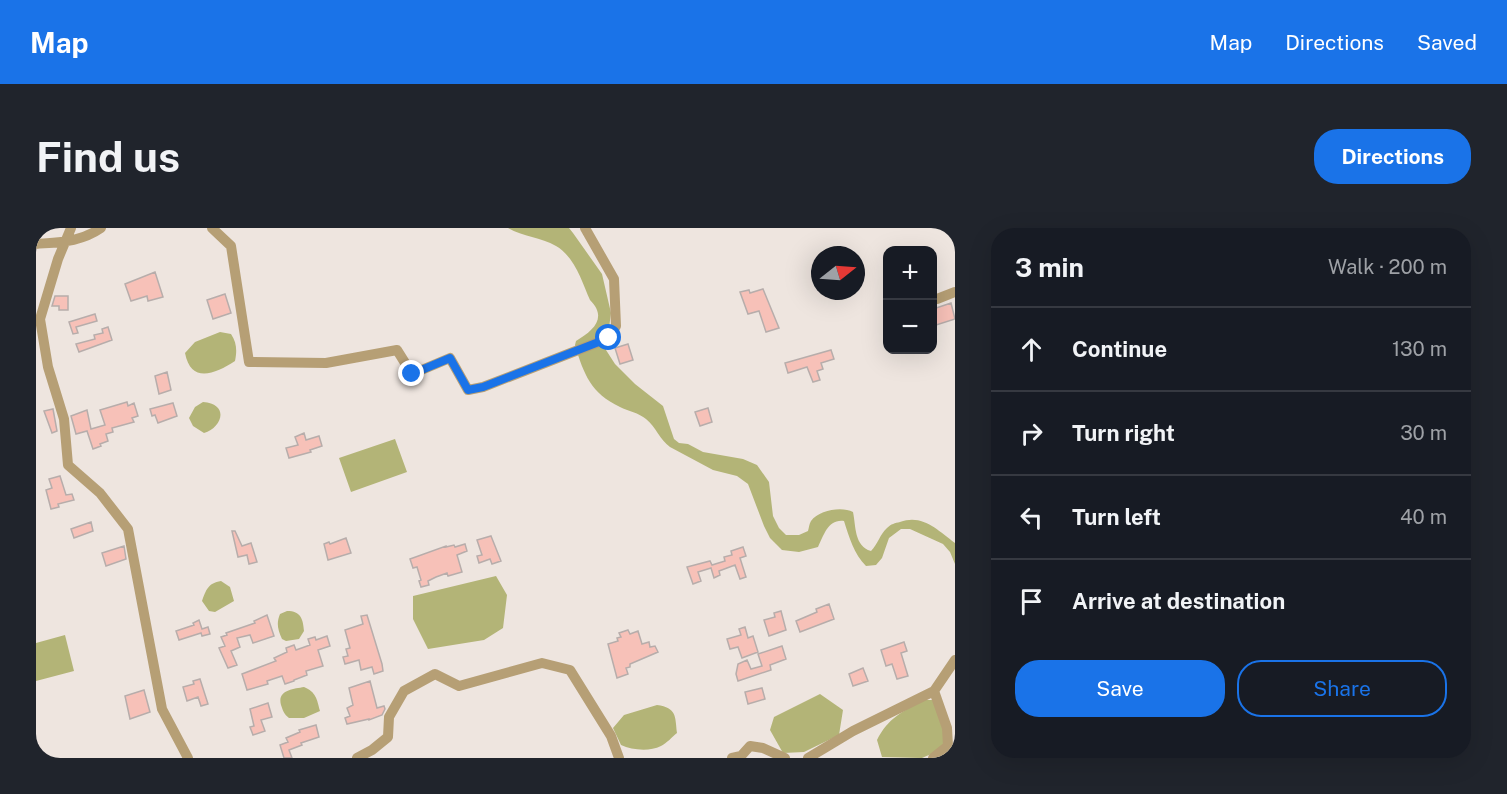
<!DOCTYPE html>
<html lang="en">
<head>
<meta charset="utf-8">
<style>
	:root { --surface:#171b24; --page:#20242c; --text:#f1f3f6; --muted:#9ea1a6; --line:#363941; --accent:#1a73e8 }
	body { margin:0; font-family:"Public Sans",sans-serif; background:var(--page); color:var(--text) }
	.controls { position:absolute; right:18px; top:18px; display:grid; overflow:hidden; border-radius:12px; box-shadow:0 6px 24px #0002 }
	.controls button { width:54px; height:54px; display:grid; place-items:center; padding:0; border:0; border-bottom:2px solid var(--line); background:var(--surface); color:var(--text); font:30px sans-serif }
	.compass { position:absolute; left:775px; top:18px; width:54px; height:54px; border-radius:50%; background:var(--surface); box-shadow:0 6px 24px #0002; rotate:73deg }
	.stop { position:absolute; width:18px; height:18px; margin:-14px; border:4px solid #1a73e8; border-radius:50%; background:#fff }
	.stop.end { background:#1a73e8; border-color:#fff; box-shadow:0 2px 6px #0008 }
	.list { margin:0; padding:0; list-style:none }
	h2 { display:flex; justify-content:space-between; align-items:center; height:78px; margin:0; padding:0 24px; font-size:26px }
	h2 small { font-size:20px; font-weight:400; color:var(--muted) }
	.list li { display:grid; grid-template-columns:39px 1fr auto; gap:18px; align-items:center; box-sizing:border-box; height:84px; padding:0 24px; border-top:2px solid var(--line) }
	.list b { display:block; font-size:22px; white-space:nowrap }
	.list em { font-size:20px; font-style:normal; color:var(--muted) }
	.actions { display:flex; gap:12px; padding:18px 24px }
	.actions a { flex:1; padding:14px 0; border:2px solid var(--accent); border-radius:24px; text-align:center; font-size:21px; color:var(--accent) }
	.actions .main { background:var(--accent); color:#fff }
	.icon { flex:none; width:33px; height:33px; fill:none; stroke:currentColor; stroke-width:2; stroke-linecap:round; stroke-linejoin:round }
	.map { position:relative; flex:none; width:919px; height:530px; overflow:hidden; border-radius:24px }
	header { display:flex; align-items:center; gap:36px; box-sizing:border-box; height:84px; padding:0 30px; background:var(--accent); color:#fff }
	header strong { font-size:28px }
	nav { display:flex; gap:33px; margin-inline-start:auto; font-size:21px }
	.intro { display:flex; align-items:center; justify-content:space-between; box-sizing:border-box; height:144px; padding:0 36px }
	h1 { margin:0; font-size:42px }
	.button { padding:15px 27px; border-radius:24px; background:var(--accent); color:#fff; font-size:21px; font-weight:700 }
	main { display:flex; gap:36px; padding:0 36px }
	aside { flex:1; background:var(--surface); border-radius:24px; box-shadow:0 6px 24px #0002 }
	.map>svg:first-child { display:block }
</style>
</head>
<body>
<header>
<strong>Map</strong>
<nav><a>Map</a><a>Directions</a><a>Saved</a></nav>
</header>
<div class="intro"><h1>Find us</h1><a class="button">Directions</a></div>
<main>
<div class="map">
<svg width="919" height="530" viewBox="0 0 919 530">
	<rect width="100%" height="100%" fill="#eee5df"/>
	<path fill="#b3b477" d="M472,0H533L537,5L566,46L575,85L570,122L579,136L599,156L627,178L638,211L643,215L652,216L667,224L707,231L721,237L733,254L737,288L743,300L750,307H763L772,303C773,300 773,296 775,293C783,282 806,278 817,284C820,298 818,318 835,323C842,316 844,306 851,300C855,296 859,295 864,294C887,286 901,302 919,315V336L914,324L907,316L874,301H865L853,310L846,330L840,337L830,338C818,326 813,309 808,293C792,291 788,307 782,319L763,324L746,322L734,310L728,298L712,256L701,248L677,242L634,219C624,212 620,199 610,191C603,185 592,183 584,179C555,165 548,147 539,117L540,113C557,103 572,90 554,72C546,54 539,29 520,18C505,9 487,9 472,0Z
		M184,104L195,106C201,115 201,123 199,133C179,146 155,156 149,125L159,114Z
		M167,174C194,176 186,200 168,205L157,198L153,190L159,179Z
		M359,211L371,244L315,264L303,230Z
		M460,348L471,367L467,400L448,412L392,421L377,391V368Z
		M185,353L194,359L198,373L179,384L173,383L166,373C170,362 172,355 185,353Z
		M251,383C265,383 267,391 268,403L263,411L250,413L246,411C242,402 240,396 244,386Z
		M29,407L38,443L0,453V415Z
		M268,459C280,464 281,471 284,483L268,490H253C248,486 247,483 245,477C241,462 257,461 268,459Z
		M784,466L807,482L803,507L768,524L747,525L734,502L738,489Z
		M888,472H897L908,502L907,518L902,523L886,530L846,529L841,512C852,490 867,483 888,472Z
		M621,477C641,480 639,488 641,505C636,509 631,515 625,518C613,524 596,522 585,517L577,500L588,487Z"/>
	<path fill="#f7c1b8" stroke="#b7adab" stroke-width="1.5" d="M119,44L127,69L112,73L111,68L95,73L89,56Z
		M727,61L743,100L730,104L723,83L712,86L704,64L713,62L714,65Z
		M189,66L195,85L177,91L171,72Z
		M19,68H32V82H23V78H16Z
		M915,75L919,91L897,98V81Z
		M59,86L61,93L40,99L42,105L37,106L33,94Z
		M72,99L76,112L43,124L40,116L59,111L58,107L67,105L66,101Z
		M592,116L597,132L584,136L579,120Z
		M795,122L798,131L785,135L787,141L781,143L784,152L777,154L771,139L752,145L749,135Z
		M131,144L135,162L123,166L119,148Z
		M91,174L92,178L98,175L102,188L96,190L98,194L76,200L77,204L70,206L72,213L64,216L65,218L57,221L51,203L40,206L35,188L51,182L55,201L69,197L64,182Z
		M137,175L141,188L122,195L119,187L116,188L114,181Z
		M672,180L676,194L664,198L659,184Z
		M17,181L21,203L16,205L8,183Z
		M268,205L270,212L283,208L286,218L274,222L275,224L253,230L250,220L262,217L259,209Z
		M24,248L30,267L36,266L38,272L22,276L23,279L15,281L10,262L16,260L13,251Z
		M55,294L57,303L38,310L35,301Z
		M196,303H199L206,318L215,315L221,334L213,336L211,327L202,329Z
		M455,308L465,333L456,336L454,331L443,335L441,328L446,327L441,312Z
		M310,310L315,325L292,332L288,316L293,314L294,316Z
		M429,316L431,323L421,327L426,344L412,348L411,345L400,349L392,353L393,357L385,359L383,353L385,352L381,339L377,340L374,331L410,318V319L418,317L419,319Z
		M88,318L90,331L70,338L66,325Z
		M707,319L710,328L704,330L710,349L704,351L699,337L683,343L684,347L678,350L675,340L662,344L665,353L657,356L651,339L674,333L676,337L689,333L688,329L696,327L695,323Z
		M793,376L798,391L764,404L760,393L781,384L780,381Z
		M745,383L750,402L733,408L728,392L739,389L738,385Z
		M231,387L238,408L217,415L214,407L201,410L204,419L195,423L201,437L192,440L183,420L189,418L185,409L191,407L190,405L219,395L218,393Z
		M331,387L346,436L347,443L338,446L336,439L325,442L323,432L309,436L307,429L312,428L310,421L314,420L309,402L327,396L325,388Z
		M163,392L166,401L172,399L174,406L166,408L165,405L143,412L140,403L158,397L157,395Z
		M709,399L712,410L717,408L722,424L706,430L702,419L694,421L691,411L705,407L703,401Z
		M592,402L594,406L602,403L606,416L613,414L614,419L619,418L622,424L594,436V439L590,440L592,446L581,450L572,416L582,413L581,410L585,409L583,405Z
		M291,408L294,418L282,422L287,438L270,443L271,447L258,452V453L249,456L246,448L231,453L232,456L211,462L206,446L240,433L238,430L251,424L250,420L258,417L260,422L274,417L272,411L279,409L280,412Z
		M868,414L871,423L865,425L872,448L861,451L856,436L850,438L845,422Z
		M746,418L750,431L734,437L735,442L702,453L700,446L702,436L711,432L715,441L726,438L722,426Z
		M827,440L832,453L817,458L813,446Z
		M164,451L172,476L165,478L162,469L151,473L147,459L158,456L157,453Z
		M334,453L341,480L348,478L349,481L346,487L333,492V491L311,496L309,490L314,488L311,480L317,477L313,460Z
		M726,460L729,471L712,476L709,464Z
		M108,462L114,484L94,491L89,468Z
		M232,475L236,489L225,492L229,503L217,507L214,499L218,498L214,481Z
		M280,497L283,509L265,515L266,517L253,522L256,530H248L244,517L252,514L250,510L264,504L263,502Z"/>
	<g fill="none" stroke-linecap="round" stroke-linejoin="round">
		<path stroke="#b69f75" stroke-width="10" d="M35,0L22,31L4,91L12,139L28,191L32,237L64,265L92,301L126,481L152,530
			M176,0L195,18L213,134L290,135L361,122L376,146L414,130L432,162L447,159L573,110L580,98L578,51L549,0
			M0,16C24,14 45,14 65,0
			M901,71L919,64
			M321,530L336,522L352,509L353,489L368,463L399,446L423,458L506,435L534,442L575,508L583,530
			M696,530L705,528L714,518L727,520L749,530
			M772,530L817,503L898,463
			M897,530L912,518L911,500L898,463L919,432"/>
	</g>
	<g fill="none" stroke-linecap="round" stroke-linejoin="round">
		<path stroke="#1a73e8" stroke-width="8" d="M376,146L414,130L432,162L447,159L573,110"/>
	</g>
</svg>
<div class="controls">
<button>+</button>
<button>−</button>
</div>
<svg class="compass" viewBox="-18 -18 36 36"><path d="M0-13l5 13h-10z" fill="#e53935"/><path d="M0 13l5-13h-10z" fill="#9ea1a6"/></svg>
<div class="stop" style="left:573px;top:110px"></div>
<div class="stop end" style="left:376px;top:146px"></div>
</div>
<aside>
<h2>3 min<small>Walk · 200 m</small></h2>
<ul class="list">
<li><svg class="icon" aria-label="ahead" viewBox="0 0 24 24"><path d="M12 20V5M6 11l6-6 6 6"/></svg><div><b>Continue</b></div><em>130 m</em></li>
<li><svg class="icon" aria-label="right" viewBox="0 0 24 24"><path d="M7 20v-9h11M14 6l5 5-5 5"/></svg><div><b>Turn right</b></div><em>30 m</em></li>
<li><svg class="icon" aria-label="left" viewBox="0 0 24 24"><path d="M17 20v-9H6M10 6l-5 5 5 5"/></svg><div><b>Turn left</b></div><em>40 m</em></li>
<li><svg class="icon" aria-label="arrive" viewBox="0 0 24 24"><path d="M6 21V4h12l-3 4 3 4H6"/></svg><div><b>Arrive at destination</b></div></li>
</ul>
<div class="actions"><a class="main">Save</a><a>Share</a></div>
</aside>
</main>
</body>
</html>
